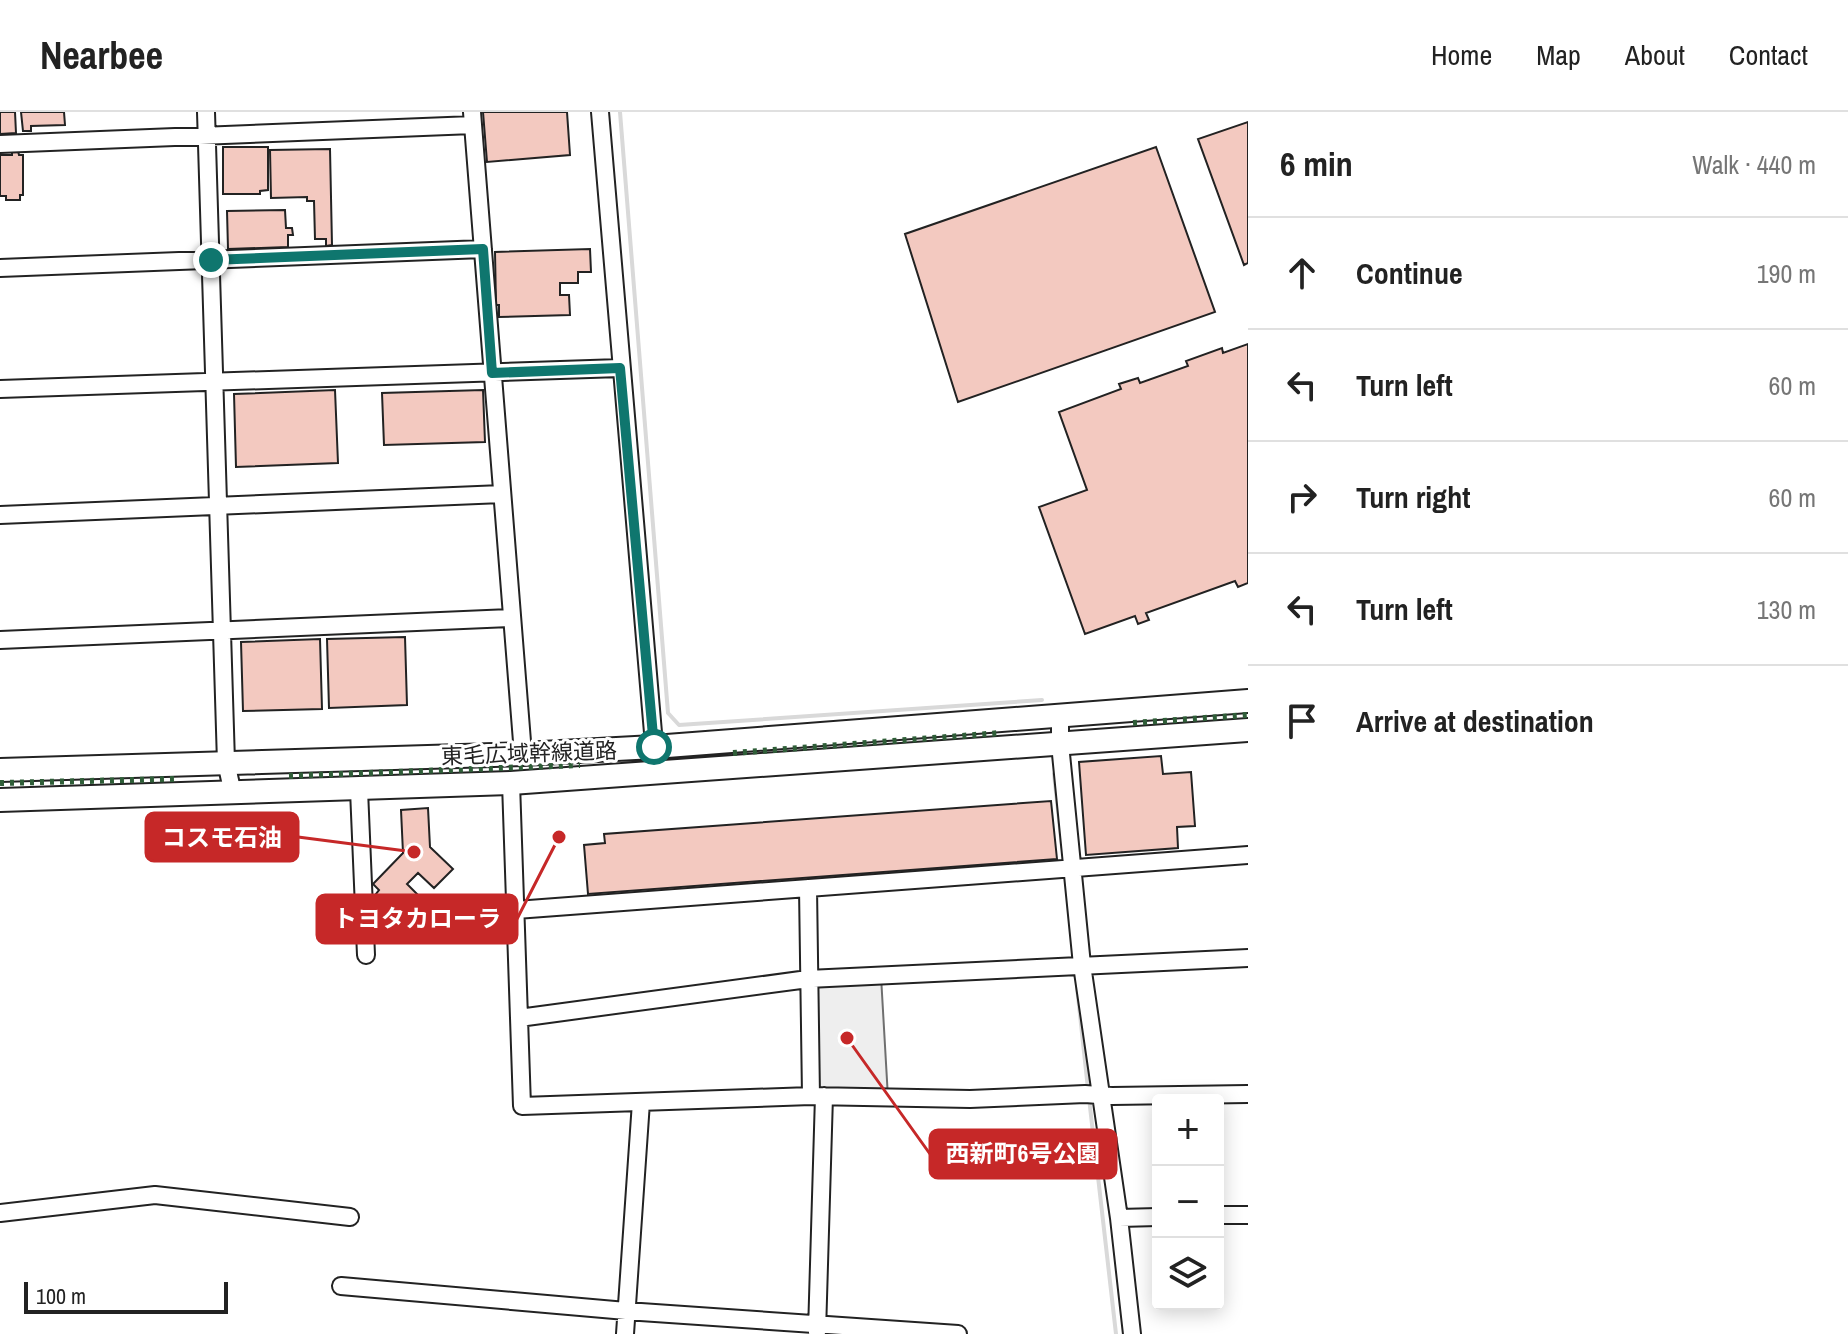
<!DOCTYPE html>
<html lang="en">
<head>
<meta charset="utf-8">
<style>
	:root { --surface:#fff; --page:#f6f6f6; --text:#222; --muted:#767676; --line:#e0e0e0 }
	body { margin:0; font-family:"Archivo Narrow","Noto Sans JP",sans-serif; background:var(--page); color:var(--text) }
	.controls { position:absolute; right:24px; bottom:24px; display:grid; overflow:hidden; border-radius:8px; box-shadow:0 4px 20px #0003 }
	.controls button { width:72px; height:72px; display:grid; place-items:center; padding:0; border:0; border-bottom:2px solid var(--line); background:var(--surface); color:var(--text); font:40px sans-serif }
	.scale { position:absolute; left:24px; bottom:20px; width:204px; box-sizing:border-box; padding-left:8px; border:4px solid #222; border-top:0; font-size:22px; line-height:28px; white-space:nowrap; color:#222; -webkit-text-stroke:6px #fff; paint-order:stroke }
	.stop { position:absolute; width:24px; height:24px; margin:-18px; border:6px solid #0f766e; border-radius:50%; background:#fff }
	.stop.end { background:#0f766e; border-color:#fff; box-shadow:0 2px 8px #0008 }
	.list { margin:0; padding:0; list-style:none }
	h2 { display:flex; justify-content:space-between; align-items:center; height:104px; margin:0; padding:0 32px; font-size:34px }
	h2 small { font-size:26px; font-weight:400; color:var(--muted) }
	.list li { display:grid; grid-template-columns:52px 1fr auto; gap:24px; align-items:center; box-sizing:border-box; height:112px; padding:0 32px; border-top:2px solid var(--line) }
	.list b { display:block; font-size:30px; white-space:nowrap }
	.list em { font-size:26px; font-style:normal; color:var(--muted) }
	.icon { flex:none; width:44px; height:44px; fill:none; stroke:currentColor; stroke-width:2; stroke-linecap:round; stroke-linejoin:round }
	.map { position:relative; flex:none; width:1248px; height:1222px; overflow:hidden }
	header { display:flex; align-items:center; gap:48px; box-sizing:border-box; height:112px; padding:0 40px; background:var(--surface); border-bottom:2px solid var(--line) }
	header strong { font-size:38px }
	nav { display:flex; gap:44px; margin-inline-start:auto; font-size:28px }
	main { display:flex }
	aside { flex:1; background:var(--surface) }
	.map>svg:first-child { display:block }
</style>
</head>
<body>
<header>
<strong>Nearbee</strong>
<nav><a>Home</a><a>Map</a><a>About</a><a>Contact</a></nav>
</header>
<main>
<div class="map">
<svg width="1248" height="1222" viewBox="0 0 1248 1222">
	<rect width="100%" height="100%" fill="#fff"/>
	<path fill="#eee" stroke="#6f6f6f" stroke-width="2" d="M881,864L888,986L811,984L808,867Z"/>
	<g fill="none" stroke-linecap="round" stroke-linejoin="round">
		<path stroke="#d9d9d9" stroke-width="4" d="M620,0L668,601L679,613L1042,588
			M1054,662L1062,735
			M1077,875L1088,977
			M1089,986L1116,1222"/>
	</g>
	<path fill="#f3c9c0" stroke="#222" stroke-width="2" d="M0,0H15L16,21L0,22Z
		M21,0H64L65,13L31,14V19H23Z
		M483,0H567L570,43L487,50Z
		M1248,10V151L1244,153L1198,27Z
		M223,35H268V78L260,79V82H223Z
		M1156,35L1215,200L958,290L905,122Z
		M330,37L332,133L326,134V127H315L314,89H307V85L271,86L270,38Z
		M18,39L19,43H23V83H20V88H6V84H0V43H12V40Z
		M285,98L286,116H292L293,123H288V135L228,137L227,99Z
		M590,137L591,160H578V171H560V183H569L570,203L499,205V193H496L495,140Z
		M1248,232V471L1238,475L1235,469L1146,501L1149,508L1138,512L1135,504L1085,522L1039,395L1087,378L1059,300L1121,277L1119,272L1138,266L1140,271L1188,254L1186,249L1222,236L1223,241Z
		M335,278L338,351L236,355L234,282Z
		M483,278L485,330L384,333L382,281Z
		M405,525L407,593L329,596L327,527Z
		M320,527L322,597L243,599L241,530Z
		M1161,644L1163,662L1191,660L1195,714L1177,715L1178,736L1086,743L1079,650Z
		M1051,689L1057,747L588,782L584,733L605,731L604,722Z
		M428,696L430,735L453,757L434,776L418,761L407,772L430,795L411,815L376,782L379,778L373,772L403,741L401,698Z"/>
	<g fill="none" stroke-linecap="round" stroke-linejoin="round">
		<defs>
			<path id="minor" d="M206,0L226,650L233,682
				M472,0L523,642
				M600,0L655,644
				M0,32L473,13
				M0,156L483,137
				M0,277L620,256
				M0,403L502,382
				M0,528L512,506
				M1060,603V632L1082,853L1119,1106L1132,1222
				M511,671L522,994L811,984L970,987L1085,982L1112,984L1248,982
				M359,678L366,843
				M808,776L811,984
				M516,798L1248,743
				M519,906L808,867L1248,846
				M0,1101L155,1083L350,1105
				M1218,1103H1248
				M1119,1106L1158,1105
				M341,1174L626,1199L958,1222
				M817,1220L824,984
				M625,1222L641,990"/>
			<path id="highway" d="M0,658L523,642L654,635L1248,589
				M0,688L511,671L1248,618"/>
		</defs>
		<use href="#minor" stroke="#222" stroke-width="20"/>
		<use href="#highway" stroke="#222" stroke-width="26"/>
		<use href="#minor" stroke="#fff" stroke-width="16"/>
		<use href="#highway" stroke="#fff" stroke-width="22"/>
		<path stroke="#2f5e38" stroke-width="6" stroke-dasharray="4 6" stroke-linecap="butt" d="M1133,611L1248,603
			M733,641L1001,621
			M289,664L580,653
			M0,671L174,667"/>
	</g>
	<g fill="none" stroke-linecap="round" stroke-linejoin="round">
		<path stroke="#0f766e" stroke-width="10" d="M211,148L483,137L492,261L620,256L654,635"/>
	</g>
	<g text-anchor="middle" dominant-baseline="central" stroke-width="6" stroke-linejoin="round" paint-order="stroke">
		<g font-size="22" fill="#222" stroke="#fff">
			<text transform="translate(529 641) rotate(-2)">東毛広域幹線道路</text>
		</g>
	</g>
	<path fill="none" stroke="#c62828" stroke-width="3" d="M414 740L298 725M559 725L517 807M847 926L930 1042"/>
	<g fill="#c62828" stroke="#fff" stroke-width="3">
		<circle cx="414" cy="740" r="8"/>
		<circle cx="559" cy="725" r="8"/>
		<circle cx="847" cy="926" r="8"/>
	</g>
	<g fill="#c62828" stroke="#c62828" stroke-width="3">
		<rect x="146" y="701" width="152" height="48" rx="8"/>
		<rect x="317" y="783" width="200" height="48" rx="8"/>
		<rect x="930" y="1018" width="186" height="48" rx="8"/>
	</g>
	<g font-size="24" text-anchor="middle" font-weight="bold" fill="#fff">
		<text x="222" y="734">コスモ石油</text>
		<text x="417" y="815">トヨタカローラ</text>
		<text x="1023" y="1050">西新町6号公園</text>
	</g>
</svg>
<div class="controls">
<button>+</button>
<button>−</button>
<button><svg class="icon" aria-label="layers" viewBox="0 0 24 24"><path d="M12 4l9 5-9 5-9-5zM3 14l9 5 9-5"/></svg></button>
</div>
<div class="scale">100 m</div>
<div class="stop" style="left:654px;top:635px"></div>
<div class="stop end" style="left:211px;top:148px"></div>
</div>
<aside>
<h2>6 min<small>Walk · 440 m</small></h2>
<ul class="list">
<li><svg class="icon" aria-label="ahead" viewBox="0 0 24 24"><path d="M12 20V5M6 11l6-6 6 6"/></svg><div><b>Continue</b></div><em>190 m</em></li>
<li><svg class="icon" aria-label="left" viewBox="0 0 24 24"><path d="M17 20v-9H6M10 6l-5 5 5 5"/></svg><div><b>Turn left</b></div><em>60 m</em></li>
<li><svg class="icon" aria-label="right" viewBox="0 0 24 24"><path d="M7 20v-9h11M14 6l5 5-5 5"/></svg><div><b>Turn right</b></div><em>60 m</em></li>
<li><svg class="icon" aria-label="left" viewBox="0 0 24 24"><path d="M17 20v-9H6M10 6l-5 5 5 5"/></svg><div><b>Turn left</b></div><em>130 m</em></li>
<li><svg class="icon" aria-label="arrive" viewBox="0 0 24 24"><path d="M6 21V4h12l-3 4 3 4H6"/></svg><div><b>Arrive at destination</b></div></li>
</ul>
</aside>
</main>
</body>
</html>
